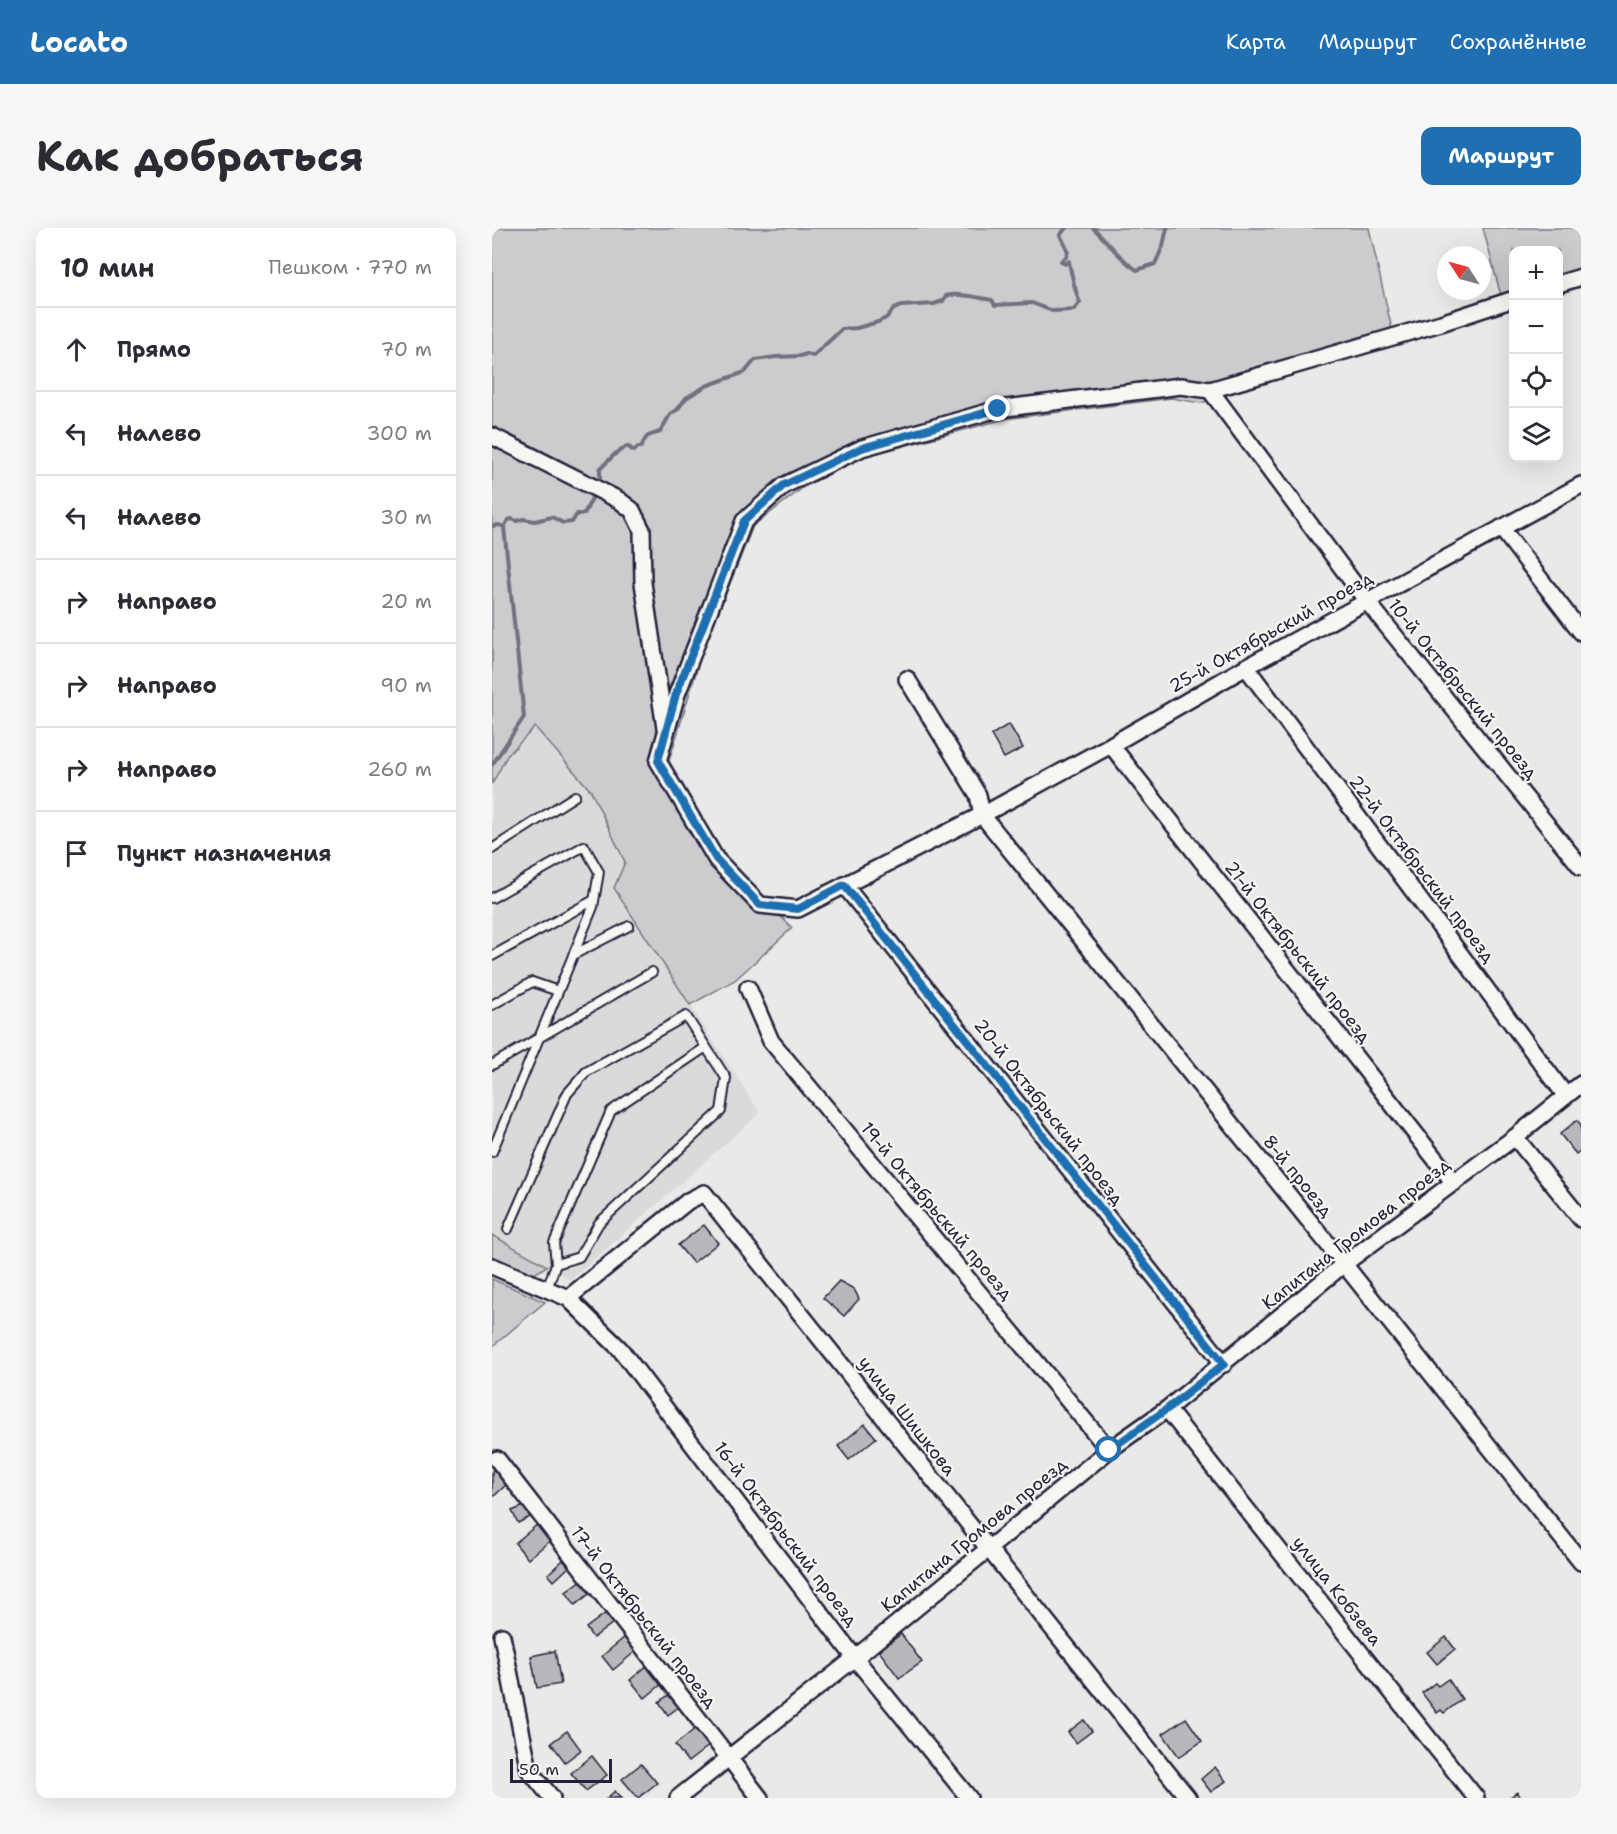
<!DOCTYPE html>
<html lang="ru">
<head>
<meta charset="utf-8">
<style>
	:root { --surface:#fff; --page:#f7f7f7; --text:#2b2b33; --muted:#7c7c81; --line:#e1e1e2; --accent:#1f6fb2 }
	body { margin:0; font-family:"Shantell Sans",sans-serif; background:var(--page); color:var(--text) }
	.controls { position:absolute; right:18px; top:18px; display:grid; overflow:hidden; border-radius:12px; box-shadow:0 6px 24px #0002 }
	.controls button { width:54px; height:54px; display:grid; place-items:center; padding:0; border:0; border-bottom:2px solid var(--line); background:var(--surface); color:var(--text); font:30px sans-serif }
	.compass { position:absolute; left:945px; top:18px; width:54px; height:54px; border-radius:50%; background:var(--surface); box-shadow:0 6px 24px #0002; rotate:306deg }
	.scale { position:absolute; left:18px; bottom:15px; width:102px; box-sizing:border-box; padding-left:6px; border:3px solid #22223b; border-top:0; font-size:16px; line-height:21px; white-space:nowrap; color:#22223b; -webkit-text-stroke:4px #f6f6f2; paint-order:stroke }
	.stop { position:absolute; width:18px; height:18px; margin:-14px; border:4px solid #1f6fb2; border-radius:50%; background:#fff }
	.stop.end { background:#1f6fb2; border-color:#fff; box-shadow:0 2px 6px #0008 }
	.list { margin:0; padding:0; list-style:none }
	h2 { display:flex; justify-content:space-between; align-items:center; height:78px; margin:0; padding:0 24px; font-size:26px }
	h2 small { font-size:20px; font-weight:400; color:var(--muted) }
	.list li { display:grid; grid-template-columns:39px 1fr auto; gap:18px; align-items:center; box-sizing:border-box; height:84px; padding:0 24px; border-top:2px solid var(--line) }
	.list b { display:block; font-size:22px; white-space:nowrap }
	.list em { font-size:20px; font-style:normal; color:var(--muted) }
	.icon { flex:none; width:33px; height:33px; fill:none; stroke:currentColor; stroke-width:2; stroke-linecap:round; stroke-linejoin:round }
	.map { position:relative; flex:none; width:1089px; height:1570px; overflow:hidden; border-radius:12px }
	header { display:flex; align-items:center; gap:36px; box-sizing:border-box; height:84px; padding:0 30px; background:var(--accent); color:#fff }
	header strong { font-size:28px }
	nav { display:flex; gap:33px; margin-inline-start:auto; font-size:21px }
	.intro { display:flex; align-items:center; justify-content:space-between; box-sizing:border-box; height:144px; padding:0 36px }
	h1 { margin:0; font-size:42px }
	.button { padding:15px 27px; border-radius:12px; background:var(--accent); color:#fff; font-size:21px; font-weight:700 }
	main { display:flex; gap:36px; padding:0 36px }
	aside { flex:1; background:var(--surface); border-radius:12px; box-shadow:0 6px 24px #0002 }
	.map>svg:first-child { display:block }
</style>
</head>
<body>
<header>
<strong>Locato</strong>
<nav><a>Карта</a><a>Маршрут</a><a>Сохранённые</a></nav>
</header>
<div class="intro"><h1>Как добраться</h1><a class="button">Маршрут</a></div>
<main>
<aside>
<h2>10 мин<small>Пешком · 770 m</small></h2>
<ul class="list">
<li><svg class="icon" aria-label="ahead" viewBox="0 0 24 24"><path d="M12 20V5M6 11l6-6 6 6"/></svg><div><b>Прямо</b></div><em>70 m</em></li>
<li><svg class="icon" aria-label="left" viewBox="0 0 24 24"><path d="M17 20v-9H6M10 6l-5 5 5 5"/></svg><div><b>Налево</b></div><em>300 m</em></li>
<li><svg class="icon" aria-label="left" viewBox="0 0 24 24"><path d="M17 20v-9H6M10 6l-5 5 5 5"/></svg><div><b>Налево</b></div><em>30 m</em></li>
<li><svg class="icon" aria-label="right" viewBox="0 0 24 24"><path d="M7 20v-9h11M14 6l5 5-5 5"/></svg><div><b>Направо</b></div><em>20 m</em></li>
<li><svg class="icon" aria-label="right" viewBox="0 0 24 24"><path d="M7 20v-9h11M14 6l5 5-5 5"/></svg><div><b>Направо</b></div><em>90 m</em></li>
<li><svg class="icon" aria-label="right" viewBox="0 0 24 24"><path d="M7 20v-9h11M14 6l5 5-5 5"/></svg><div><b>Направо</b></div><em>260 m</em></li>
<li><svg class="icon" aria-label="arrive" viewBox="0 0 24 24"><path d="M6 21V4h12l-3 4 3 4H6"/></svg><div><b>Пункт назначения</b></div></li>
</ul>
</aside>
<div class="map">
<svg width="1089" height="1570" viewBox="0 0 1089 1570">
	<rect width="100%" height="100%" fill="#e9e9e7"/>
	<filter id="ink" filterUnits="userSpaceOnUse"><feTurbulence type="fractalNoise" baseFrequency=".0167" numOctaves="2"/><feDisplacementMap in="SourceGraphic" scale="12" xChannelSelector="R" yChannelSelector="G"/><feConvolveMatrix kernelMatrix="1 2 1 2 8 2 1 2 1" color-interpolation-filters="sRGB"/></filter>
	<g filter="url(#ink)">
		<path fill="#dadada" d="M43,498L99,563L133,634L122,660L268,885L79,1052L0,1007V556L15,528Z"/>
		<path fill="#ccccce" stroke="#777784" stroke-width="1.5" d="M0,0H877L903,115L709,175L679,170L513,191L371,229L312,259L261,298L210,425L177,533L229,626L300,700L243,752L198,777L122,660L133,634L99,563L43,499L15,528L0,556Z
			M991,0H1089V59L1067,66L1066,22H1022L1021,80L1013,83Z
			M0,1007L55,1038L41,1047L0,1029Z
			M0,1051L53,1074L0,1119Z"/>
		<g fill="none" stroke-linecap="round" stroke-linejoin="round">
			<path stroke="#71717f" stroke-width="4" d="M601,0C617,14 627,31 645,42L663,36L671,18L675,0
				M108,251V241L123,226L135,218L142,223L146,219H149C156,206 153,209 168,204L179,185L185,182L194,170L214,158L253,144L263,132L284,129L308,128L315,126L321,128L350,101L365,100L386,94L394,90L402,81L409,78L442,76L451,73L454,68C465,64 488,70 500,72L503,77L540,75L560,83L582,82L588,74C585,70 577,37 577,33L573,36L569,33L574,29L576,23L568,7L574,0
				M0,298L7,297L12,299L16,292L20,291L25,293L31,291L43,293L60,289L71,295L80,294L85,286H92L100,270
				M0,537L32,489L12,299"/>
		</g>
		<path fill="#b8b8bc" stroke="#22223b" stroke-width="1.5" d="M517,496L531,520L512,530L499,507Z
			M1085,892L1089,897V922L1084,926L1068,906Z
			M212,997L226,1015L201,1035L186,1017Z
			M347,1053L362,1061L367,1071L352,1088L331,1070Z
			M373,1196L384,1210L357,1232L346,1218Z
			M2,1241L15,1256L0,1270V1243Z
			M32,1278L38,1289L26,1295L20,1283Z
			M46,1296L59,1312L36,1331L23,1315Z
			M71,1332L77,1339L62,1353L56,1346Z
			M90,1352L100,1364L83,1377L74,1364Z
			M114,1385L121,1395L101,1410L94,1400Z
			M409,1406L430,1434L407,1450L387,1423Z
			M133,1409L144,1423L121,1442L110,1428Z
			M954,1409L963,1421L945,1436L935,1424Z
			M63,1423L69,1456L45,1460L39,1428Z
			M156,1437L171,1455L153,1470L138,1452Z
			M956,1451L970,1471L952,1485L949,1482L945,1485L930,1465L943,1455L946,1458Z
			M178,1466L188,1478L176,1487L167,1474Z
			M694,1490L710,1513L687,1529L671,1506Z
			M592,1492L600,1503L584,1515L576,1504Z
			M204,1500L218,1517L196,1534L183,1517Z
			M75,1503L89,1522L73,1534L59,1515Z
			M100,1528L115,1547L94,1563L79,1545Z
			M149,1536L165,1555L146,1570L130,1551Z
			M723,1539L734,1553L719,1564L709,1551Z
			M123,1563L129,1570H115Z
			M1025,1564L1029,1570H1017Z"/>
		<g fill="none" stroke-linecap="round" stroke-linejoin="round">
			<defs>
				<path id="service" d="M0,621L83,568
					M0,670L92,618L107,644L101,679L0,924
					M81,727L137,698
					M0,728L102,672
					M0,777L40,754L66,763
					M0,837L160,744
					M16,1001L75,866L94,844L194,788L234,850L229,883L107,995L87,1029L64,1036L55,1061
					M64,1036L62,1015L119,883L214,819"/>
				<path id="minor" d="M1066,56L1089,49
					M1022,71L949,95L718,162L689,158L506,181L370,220L293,257L252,293L185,466L166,533L224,631L268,677L306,681L490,587L619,517L754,439L1089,257
					M718,162L874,372L1089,639
					M0,208L127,272L140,282L150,302L151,355L173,500
					M1009,300L1089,404
					M754,439L1074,868
					M415,451L486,567L490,587L852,1036L1089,1334
					M619,517L962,955
					M352,657L732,1136
					M256,760L279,813L617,1222
					M1023,909L1089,991
					M0,1038L76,1070L128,1121L363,1430L477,1570
					M76,1070L196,973L212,965L696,1570
					M675,1181L984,1570
					M5,1231L268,1570
					M10,1408L37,1542L60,1570
					M186,1570L363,1430L617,1222L675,1181L852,1036L1023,909L1089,856"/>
			</defs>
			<use href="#service" stroke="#22223b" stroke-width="12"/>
			<use href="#minor" stroke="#22223b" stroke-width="20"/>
			<use href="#service" stroke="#f6f6f2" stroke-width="8"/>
			<use href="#minor" stroke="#f6f6f2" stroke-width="15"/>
		</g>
	</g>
	<g fill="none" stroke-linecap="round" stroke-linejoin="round" filter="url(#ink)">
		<path stroke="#1f6fb2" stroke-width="8" d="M506,181L370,220L292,257L252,293L184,466L166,533L224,631L268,677L306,681L352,657L732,1136L675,1181L617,1222"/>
	</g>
	<g text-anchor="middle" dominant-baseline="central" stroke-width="4.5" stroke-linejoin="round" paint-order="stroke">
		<g font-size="18" fill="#22223b" stroke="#f6f6f2">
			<text transform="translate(779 404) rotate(-29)">25-й Октябрьский проезд</text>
			<text transform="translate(971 461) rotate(51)">10-й Октябрьский проезд</text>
			<text transform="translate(930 641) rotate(53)">22-й Октябрьский проезд</text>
			<text transform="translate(806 724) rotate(52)">21-й Октябрьский проезд</text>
			<text transform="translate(557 884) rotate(52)">20-й Октябрьский проезд</text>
			<text transform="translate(806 948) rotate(51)">8-й проезд</text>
			<text transform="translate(445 983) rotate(50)">19-й Октябрьский проезд</text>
			<text transform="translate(864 1006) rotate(-38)">Капитана Громова проезд</text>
			<text transform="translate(415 1188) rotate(52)">улица Шишкова</text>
			<text transform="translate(294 1306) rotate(53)">16-й Октябрьский проезд</text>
			<text transform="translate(482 1307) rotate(-39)">Капитана Громова проезд</text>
			<text transform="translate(845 1363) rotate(52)">улица Кобзева</text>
			<text transform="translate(152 1389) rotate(52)">17-й Октябрьский проезд</text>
		</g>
	</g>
</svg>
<div class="controls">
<button>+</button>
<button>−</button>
<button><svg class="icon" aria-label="locate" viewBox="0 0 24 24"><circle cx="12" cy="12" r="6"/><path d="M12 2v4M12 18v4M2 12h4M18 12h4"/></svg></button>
<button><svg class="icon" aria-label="layers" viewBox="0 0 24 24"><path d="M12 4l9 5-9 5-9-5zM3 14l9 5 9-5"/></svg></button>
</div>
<svg class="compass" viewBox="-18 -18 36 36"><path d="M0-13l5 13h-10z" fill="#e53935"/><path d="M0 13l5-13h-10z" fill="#7c7c81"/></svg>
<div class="scale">50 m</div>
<div class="stop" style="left:617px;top:1222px"></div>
<div class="stop end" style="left:506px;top:181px"></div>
</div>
</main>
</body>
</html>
